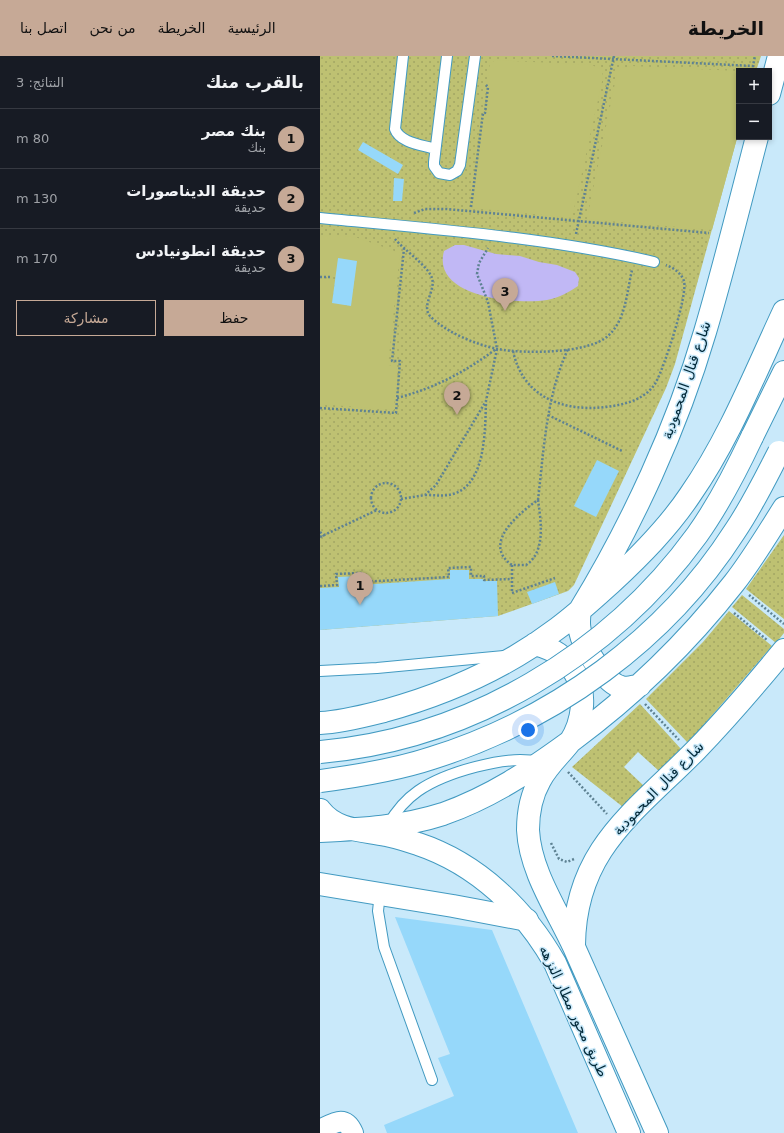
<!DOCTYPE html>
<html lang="ar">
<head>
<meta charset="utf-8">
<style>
	:root { --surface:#171b24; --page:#20242c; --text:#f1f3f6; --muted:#9ea1a6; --line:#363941; --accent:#c6a996 }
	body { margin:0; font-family:"DejaVu Sans","Noto Naskh Arabic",sans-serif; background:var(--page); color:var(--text); direction:rtl }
	.controls { position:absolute; right:12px; top:12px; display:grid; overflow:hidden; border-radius:0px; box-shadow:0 2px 6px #0003 }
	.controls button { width:36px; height:36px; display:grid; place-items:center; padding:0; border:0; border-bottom:1px solid var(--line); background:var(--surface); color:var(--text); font:20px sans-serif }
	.you { position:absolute; left:208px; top:674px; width:14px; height:14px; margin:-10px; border:3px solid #fff; border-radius:50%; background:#1a73e8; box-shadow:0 0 0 6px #1a73e833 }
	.badge { display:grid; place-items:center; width:26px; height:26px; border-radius:50%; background:var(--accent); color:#111; font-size:13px; font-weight:700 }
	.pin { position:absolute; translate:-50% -33px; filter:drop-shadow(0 1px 2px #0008) }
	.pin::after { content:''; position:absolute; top:21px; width:14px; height:12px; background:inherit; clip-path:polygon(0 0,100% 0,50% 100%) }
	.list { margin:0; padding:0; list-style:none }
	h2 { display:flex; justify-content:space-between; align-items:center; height:52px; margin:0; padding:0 16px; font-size:17px }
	h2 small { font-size:13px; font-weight:400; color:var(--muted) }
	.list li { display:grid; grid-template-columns:26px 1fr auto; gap:12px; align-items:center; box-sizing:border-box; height:60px; padding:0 16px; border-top:1px solid var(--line) }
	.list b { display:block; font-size:15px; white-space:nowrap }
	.list p { margin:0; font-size:13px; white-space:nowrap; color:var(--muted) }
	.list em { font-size:13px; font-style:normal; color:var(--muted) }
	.actions { display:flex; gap:8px; padding:12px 16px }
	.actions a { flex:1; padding:9px 0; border:1px solid var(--accent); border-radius:0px; text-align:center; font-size:14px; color:var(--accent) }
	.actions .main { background:var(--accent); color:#111 }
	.map { position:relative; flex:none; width:464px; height:1077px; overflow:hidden; direction:ltr }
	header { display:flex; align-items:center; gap:24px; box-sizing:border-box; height:56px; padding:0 20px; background:var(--accent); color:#111 }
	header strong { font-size:19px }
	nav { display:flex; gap:22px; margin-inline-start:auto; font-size:14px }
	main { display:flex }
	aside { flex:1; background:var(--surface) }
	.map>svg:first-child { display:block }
</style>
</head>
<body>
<header>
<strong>الخريطة</strong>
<nav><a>الرئيسية</a><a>الخريطة</a><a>من نحن</a><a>اتصل بنا</a></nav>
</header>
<main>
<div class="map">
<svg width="464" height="1077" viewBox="0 0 464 1077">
	<defs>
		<pattern id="grass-dots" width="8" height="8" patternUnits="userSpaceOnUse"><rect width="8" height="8" fill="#bec172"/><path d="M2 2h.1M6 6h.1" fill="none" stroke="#a2a663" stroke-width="1.8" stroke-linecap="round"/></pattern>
	</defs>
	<rect width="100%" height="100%" fill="#c9e9fa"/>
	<path fill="url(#grass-dots)" d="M0,0H441L436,15H419V75L355,308L346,332L254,529L248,535L178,560L0,574Z
		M464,479V563L426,533Z
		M422,539L464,573V577L456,587L412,551Z
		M409,555L452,590L368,687L326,643L383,586Z
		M320,648L361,693L339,715L318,696L304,711L324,730L303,751L252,711Z"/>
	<path fill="#bec172" d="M176,4L272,9L282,14L283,21L252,162L152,152L163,58L166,59L169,31L167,26L170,7Z
		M311,10L419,15V75L392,174L267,163L297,17L302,12Z
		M18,179L38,182L80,197L68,309L77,310L74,354L0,348V222L15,223L12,247L31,250L37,205L18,202L16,219H0V180Z"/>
	<path fill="#c1b8f5" d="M135,189H144L176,198L200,200L219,206L237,209L255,216L259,222L258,230C249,236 239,242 227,244C199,249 111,242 124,195Z"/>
	<path fill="#96d8fa" d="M43,86L83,109L78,118L38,94Z
		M74,122L84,123L82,145H73Z
		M18,202L37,205L31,250L12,247Z
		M277,404L299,415L276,461L254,450Z
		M130,514H149V523H163V525H177L178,560L0,574V532L19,531L18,521L39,520L40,529L130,523Z
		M235,526L239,538L212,548L207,536Z
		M75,861L172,874L258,1077H67L64,1069L134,1040L118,1002L130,998Z"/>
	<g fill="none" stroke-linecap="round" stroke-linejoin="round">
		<defs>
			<path id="service" d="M83,0L75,73C80,87 103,89 115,93
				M127,0L114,106V110L119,117L130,119L137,115L140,109L155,0
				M0,162C112,173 225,181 334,206
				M0,615L57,612L184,600
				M68,769C76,755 85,744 98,735C124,717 187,698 218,706
				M60,837L58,855L64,891L112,1024"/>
			<path id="minor" d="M0,1074C14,1067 25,1058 33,1077"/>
			<path id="tertiary" d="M0,828L133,850L207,864"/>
			<path id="secondary" d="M449,38L459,0
				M432,381L464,316
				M215,588C235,594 244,599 255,617C267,637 263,666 250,686C240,699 228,709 220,724C212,738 208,757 208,774C210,815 237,854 254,891C282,953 309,1015 337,1077
				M320,629C314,631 308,633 301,631C285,627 263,591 260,575C258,568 259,561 260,554C312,469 357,371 385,276C404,212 420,146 437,81
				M0,667C22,666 44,660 64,655C126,638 188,610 238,572C257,558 274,542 291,527C320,500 348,472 370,439C409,383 435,317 464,255
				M0,754C16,775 42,774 66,779C77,781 88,785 98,788C158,808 205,854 235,907L309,1077
				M0,775C42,773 83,771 123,758C171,741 210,715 251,685C312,640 367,587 414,527C432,504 448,477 464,452
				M254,889C255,793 315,756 376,694C407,662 436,628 464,594"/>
		</defs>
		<use href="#service" stroke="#429ac1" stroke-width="12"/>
		<use href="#minor" stroke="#429ac1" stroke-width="22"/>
		<use href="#tertiary" stroke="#429ac1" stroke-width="24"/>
		<use href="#secondary" stroke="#429ac1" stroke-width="24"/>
		<path stroke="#5e8293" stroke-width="2.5" stroke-dasharray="2 2" stroke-linecap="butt" d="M232,0L433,10
			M432,15L435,0
			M151,151L163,57H165L168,31L166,29
			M94,157L105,153H126L389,177
			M256,178L294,0
			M75,183C84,194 108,210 112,222C116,234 101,250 110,260C125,276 157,289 178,293C204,298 270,298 289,279C306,263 307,235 312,214
			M0,221H12
			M193,295C203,341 242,356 286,351C301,349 316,346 328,336C331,333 334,330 336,326C344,312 368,239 364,225C361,217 354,212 346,209
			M77,342C115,332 145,316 176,293
			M0,352L76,357L80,305H72L84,193
			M228,359L302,395
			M51 442a15 15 0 1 1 30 0a15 15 0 1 1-30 0Z
			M105,439C116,439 126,441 136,437C166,425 165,373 166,346
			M81,443L105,439L116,429L166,345L177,293L168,246L157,218L159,207L168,192
			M218,444C221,465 226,496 206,509H192C161,488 199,457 218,444Z
			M218,444C224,393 226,341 248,293
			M0,476L4,480
			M0,481L57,454
			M192,509V537L235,522
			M0,530L17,529L16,518L41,517V526L129,521L128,512L151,511V520H164V524L192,523
			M429,539L464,568
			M414,557L447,584
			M325,648L359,684
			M248,716L287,758
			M231,787L239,803L247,806L254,803"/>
		<use href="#service" stroke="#fff" stroke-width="10"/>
		<use href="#minor" stroke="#fff" stroke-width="20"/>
		<use href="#tertiary" stroke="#fff" stroke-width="22"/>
		<use href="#secondary" stroke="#fff" stroke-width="22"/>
		<defs>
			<path id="secondary-bridge" d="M0,696C149,683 290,599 377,479C399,448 416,415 432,381
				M0,725C38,720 76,714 112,702C234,664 346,583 415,475C432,450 445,423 459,396"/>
		</defs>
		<use href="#secondary-bridge" stroke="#429ac1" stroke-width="24" stroke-linecap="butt"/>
		<use href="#secondary-bridge" stroke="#fff" stroke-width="22"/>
	</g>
	<g text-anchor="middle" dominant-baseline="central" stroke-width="3" stroke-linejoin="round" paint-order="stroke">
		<g font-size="14" fill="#032a3a" stroke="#c9e9fa">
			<text transform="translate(366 324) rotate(-71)">شارع قنال المحمودية</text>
			<text transform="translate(338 732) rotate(-46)">شارع قنال المحمودية</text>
			<text transform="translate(254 955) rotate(65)">طريق محور مطار النزهه</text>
		</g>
	</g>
</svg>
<div class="controls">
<button>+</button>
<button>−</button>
</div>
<div class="you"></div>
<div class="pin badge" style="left:40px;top:549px">1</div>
<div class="pin badge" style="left:137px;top:359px">2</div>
<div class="pin badge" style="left:185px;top:255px">3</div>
</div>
<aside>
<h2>بالقرب منك<small>النتائج: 3</small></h2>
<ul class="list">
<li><span class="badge">1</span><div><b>بنك مصر</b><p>بنك</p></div><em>80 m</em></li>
<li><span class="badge">2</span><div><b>حديقة الديناصورات</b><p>حديقة</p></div><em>130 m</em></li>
<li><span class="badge">3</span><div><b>حديقة انطونيادس</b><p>حديقة</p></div><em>170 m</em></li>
</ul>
<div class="actions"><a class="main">حفظ</a><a>مشاركة</a></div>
</aside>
</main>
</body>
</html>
